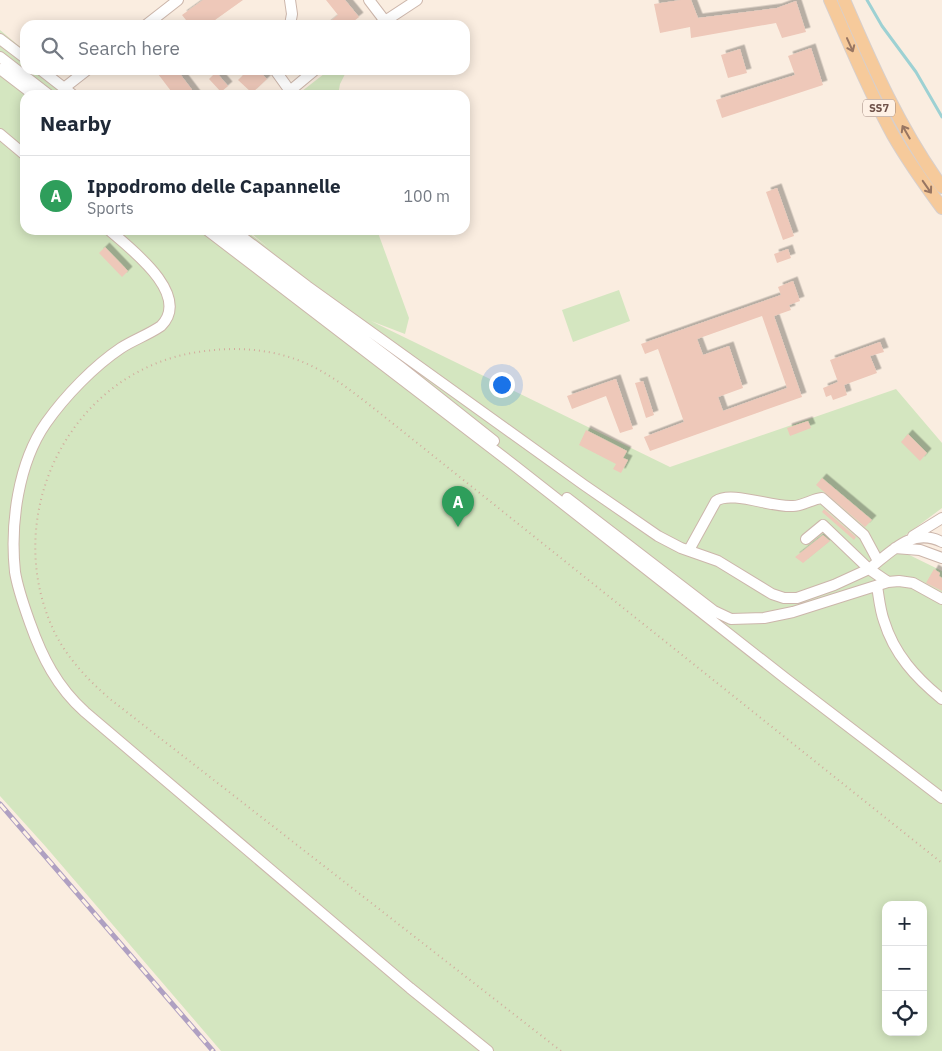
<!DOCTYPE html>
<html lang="en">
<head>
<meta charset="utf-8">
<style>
	:root { --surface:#fff; --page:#f6f6f7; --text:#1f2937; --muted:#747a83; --line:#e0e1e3; --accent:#111827 }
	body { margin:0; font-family:"IBM Plex Sans",sans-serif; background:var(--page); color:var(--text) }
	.controls { position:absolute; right:15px; bottom:15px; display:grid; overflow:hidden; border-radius:10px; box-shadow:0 2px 12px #0003 }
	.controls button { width:45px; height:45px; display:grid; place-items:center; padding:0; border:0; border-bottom:1px solid var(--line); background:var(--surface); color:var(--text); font:25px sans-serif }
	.you { position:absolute; left:501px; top:384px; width:18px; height:18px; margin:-12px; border:4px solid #fff; border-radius:50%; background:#1a73e8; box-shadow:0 0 0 8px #1a73e833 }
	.badge { display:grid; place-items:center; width:32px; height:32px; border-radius:50%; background:var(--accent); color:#fff; font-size:16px; font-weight:700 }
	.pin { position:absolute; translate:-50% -41px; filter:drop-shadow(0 1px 2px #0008) }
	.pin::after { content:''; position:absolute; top:26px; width:18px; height:15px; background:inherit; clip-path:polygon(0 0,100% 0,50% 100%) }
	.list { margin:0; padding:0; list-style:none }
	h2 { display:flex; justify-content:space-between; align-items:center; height:65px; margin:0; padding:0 20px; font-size:21px }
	h2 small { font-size:16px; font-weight:400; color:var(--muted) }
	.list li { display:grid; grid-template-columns:32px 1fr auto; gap:15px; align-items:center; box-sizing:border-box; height:80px; padding:0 20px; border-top:1px solid var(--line) }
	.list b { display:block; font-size:19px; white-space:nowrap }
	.list p { margin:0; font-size:16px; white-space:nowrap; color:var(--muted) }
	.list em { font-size:16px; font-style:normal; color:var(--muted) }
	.icon { flex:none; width:28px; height:28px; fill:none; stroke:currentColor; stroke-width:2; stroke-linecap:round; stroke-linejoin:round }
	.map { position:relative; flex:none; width:942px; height:1051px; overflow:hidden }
	.search { position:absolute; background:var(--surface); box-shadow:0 2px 12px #0003; left:20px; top:20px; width:450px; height:55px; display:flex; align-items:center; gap:12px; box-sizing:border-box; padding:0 18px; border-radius:15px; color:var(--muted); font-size:19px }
	.panel { position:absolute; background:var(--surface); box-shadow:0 2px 12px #0003; left:20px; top:90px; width:450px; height:145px; border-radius:15px }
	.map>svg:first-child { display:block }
</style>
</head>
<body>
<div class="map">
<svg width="942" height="1051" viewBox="0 0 942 1051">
	<defs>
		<filter id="shadow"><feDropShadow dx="4.5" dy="-4.5" stdDeviation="0" flood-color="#0004"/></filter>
	</defs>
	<rect width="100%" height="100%" fill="#faede0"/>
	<path fill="#d4e6c0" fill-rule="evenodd" d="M0,30L25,51V70H48L78,95H25V230H245L269,248L247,230H377L409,318L405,334L371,321L670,467L896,389L942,443V508L891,546L942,571V1051H221L46,847L0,796ZM886,905H923V1032H886Z
		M329,70H347L340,84L338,95H297Z
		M619,290L630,321L573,342L562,310Z"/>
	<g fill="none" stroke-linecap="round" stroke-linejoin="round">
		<path stroke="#9dd1d3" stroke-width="3" d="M867,0L882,26L916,72L942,117"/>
	</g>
	<path fill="#eec8b9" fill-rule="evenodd" filter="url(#shadow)" d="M203,0H243L208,25H190L182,15Z
		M326,0H345L359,17L349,25H326L338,15Z
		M681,0H691L698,18L777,8L796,1L806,32L782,38L776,23L691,38L690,27L660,33L654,4Z
		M811,48L823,85L722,118L716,100L795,75L788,56Z
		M740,49L747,73L728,78L721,55Z
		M155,70H177L196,95H174Z
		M248,70H258L267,79L252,93L238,80Z
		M216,72L228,86L221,92L209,79Z
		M777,188L794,236L783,240L766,192Z
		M105,247L128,271L122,277L99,253Z
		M788,249L791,258L777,263L774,254Z
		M793,281L800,301L789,305L791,310L774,316L802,397L650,451L644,437L684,422L658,349L645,354L641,344L781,295L778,287ZM762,316L787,388L723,411L718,397L743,388L729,346L703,355L697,339Z
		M880,342L884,352L870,356L877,373L844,385L847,395L833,400L831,395L826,397L823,388L838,382L830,360Z
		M616,379L633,429L620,433L606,396L572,409L567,396Z
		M643,381L654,415L646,418L635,383Z
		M808,421L811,428L790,436L787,428Z
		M586,430L627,451L623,458L628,460L621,473L613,469L616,464L579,445Z
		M908,434L927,453L920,461L901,442Z
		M822,478L872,520L865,527L816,485Z
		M824,509L856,537L854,540L822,512Z
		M823,535L830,541L803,563L795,557Z
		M934,569L940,573L939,576L942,578V591L926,583Z"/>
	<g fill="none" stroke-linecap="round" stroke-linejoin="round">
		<defs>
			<path id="minor" d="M290,0L292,14L290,25
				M369,0L385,21
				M146,25L178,0
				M379,25L417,0
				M0,39L25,58
				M0,57L49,95
				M0,69L34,95
				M41,70L73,95
				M275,70L290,91
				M64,88L87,70
				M285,95L315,70
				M0,134L25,155
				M109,230C131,249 192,295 161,326C148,335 133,340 121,348C94,366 65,396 46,423C18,463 10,524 15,572C18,590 24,606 30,623C42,657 57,687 85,712L410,988L488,1051
				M207,230L515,466L785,678L942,798
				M220,230L402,368L494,441
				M233,230L307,286L584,485L658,536L681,548L718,561L772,594L784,598H797L834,585L869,569L888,582
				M567,498L714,611L731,619L764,618L793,612L888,582L899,581L913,583L942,599
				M913,536L942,518
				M806,539L823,525L869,569C892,551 912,527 942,542
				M895,548L920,550L942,558
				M689,550L716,501C731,490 773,508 793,506C803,506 812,499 822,498L864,535L878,561
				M877,586C879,598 880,610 884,621C894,654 916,678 942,699"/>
			<path id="major" d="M830,0C850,45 869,92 893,135C908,161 925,185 942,208
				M844,0C872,65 900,129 942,187"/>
		</defs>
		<use href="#minor" stroke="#ccb6ab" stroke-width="12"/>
		<use href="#major" stroke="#d7cfcc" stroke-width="14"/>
		<path stroke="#d2ac9d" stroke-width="2" stroke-dasharray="1 4" stroke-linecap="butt" d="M561,1051L110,699C87,679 66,657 53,629C0,513 71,371 198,352C230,347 262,348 292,358C326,369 354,393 381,414L942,863"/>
		<use href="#minor" stroke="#fff" stroke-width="10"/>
		<use href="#major" stroke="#f6ca9b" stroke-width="12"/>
		<defs>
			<path id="rail" d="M0,804L213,1051"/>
		</defs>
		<use href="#rail" stroke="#afa0c2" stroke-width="5"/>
		<use href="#rail" stroke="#fef1e5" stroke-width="3" stroke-dasharray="9" stroke-linecap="butt"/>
	</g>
	<defs><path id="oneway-shaft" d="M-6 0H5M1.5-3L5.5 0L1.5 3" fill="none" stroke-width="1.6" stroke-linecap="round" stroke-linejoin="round" transform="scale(1.25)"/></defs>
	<g stroke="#987662">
		<use href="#oneway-shaft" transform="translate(850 45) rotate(66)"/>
		<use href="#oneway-shaft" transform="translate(906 132) rotate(-120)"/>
		<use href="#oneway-shaft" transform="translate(927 187) rotate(55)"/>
	</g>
	<g text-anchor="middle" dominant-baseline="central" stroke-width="4" stroke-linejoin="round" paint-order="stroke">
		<rect fill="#fef1e5" stroke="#9a8278" stroke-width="1" x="863" y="99.5" width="32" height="17" rx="4"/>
		<g font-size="11" font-weight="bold" fill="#6f5249">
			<text x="879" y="108">SS7</text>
		</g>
	</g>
</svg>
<div class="controls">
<button>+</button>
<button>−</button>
<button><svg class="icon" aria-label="locate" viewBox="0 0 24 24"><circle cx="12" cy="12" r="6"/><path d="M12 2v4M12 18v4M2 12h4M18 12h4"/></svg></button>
</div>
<div class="you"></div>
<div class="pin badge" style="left:458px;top:527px;background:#2e9e5b">A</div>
<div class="search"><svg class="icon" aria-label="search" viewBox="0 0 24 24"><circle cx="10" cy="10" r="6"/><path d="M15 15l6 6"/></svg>Search here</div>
<section class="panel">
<h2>Nearby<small></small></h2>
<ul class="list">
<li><span class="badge" style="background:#2e9e5b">A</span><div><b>Ippodromo delle Capannelle</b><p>Sports</p></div><em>100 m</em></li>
</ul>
</section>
</div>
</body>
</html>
